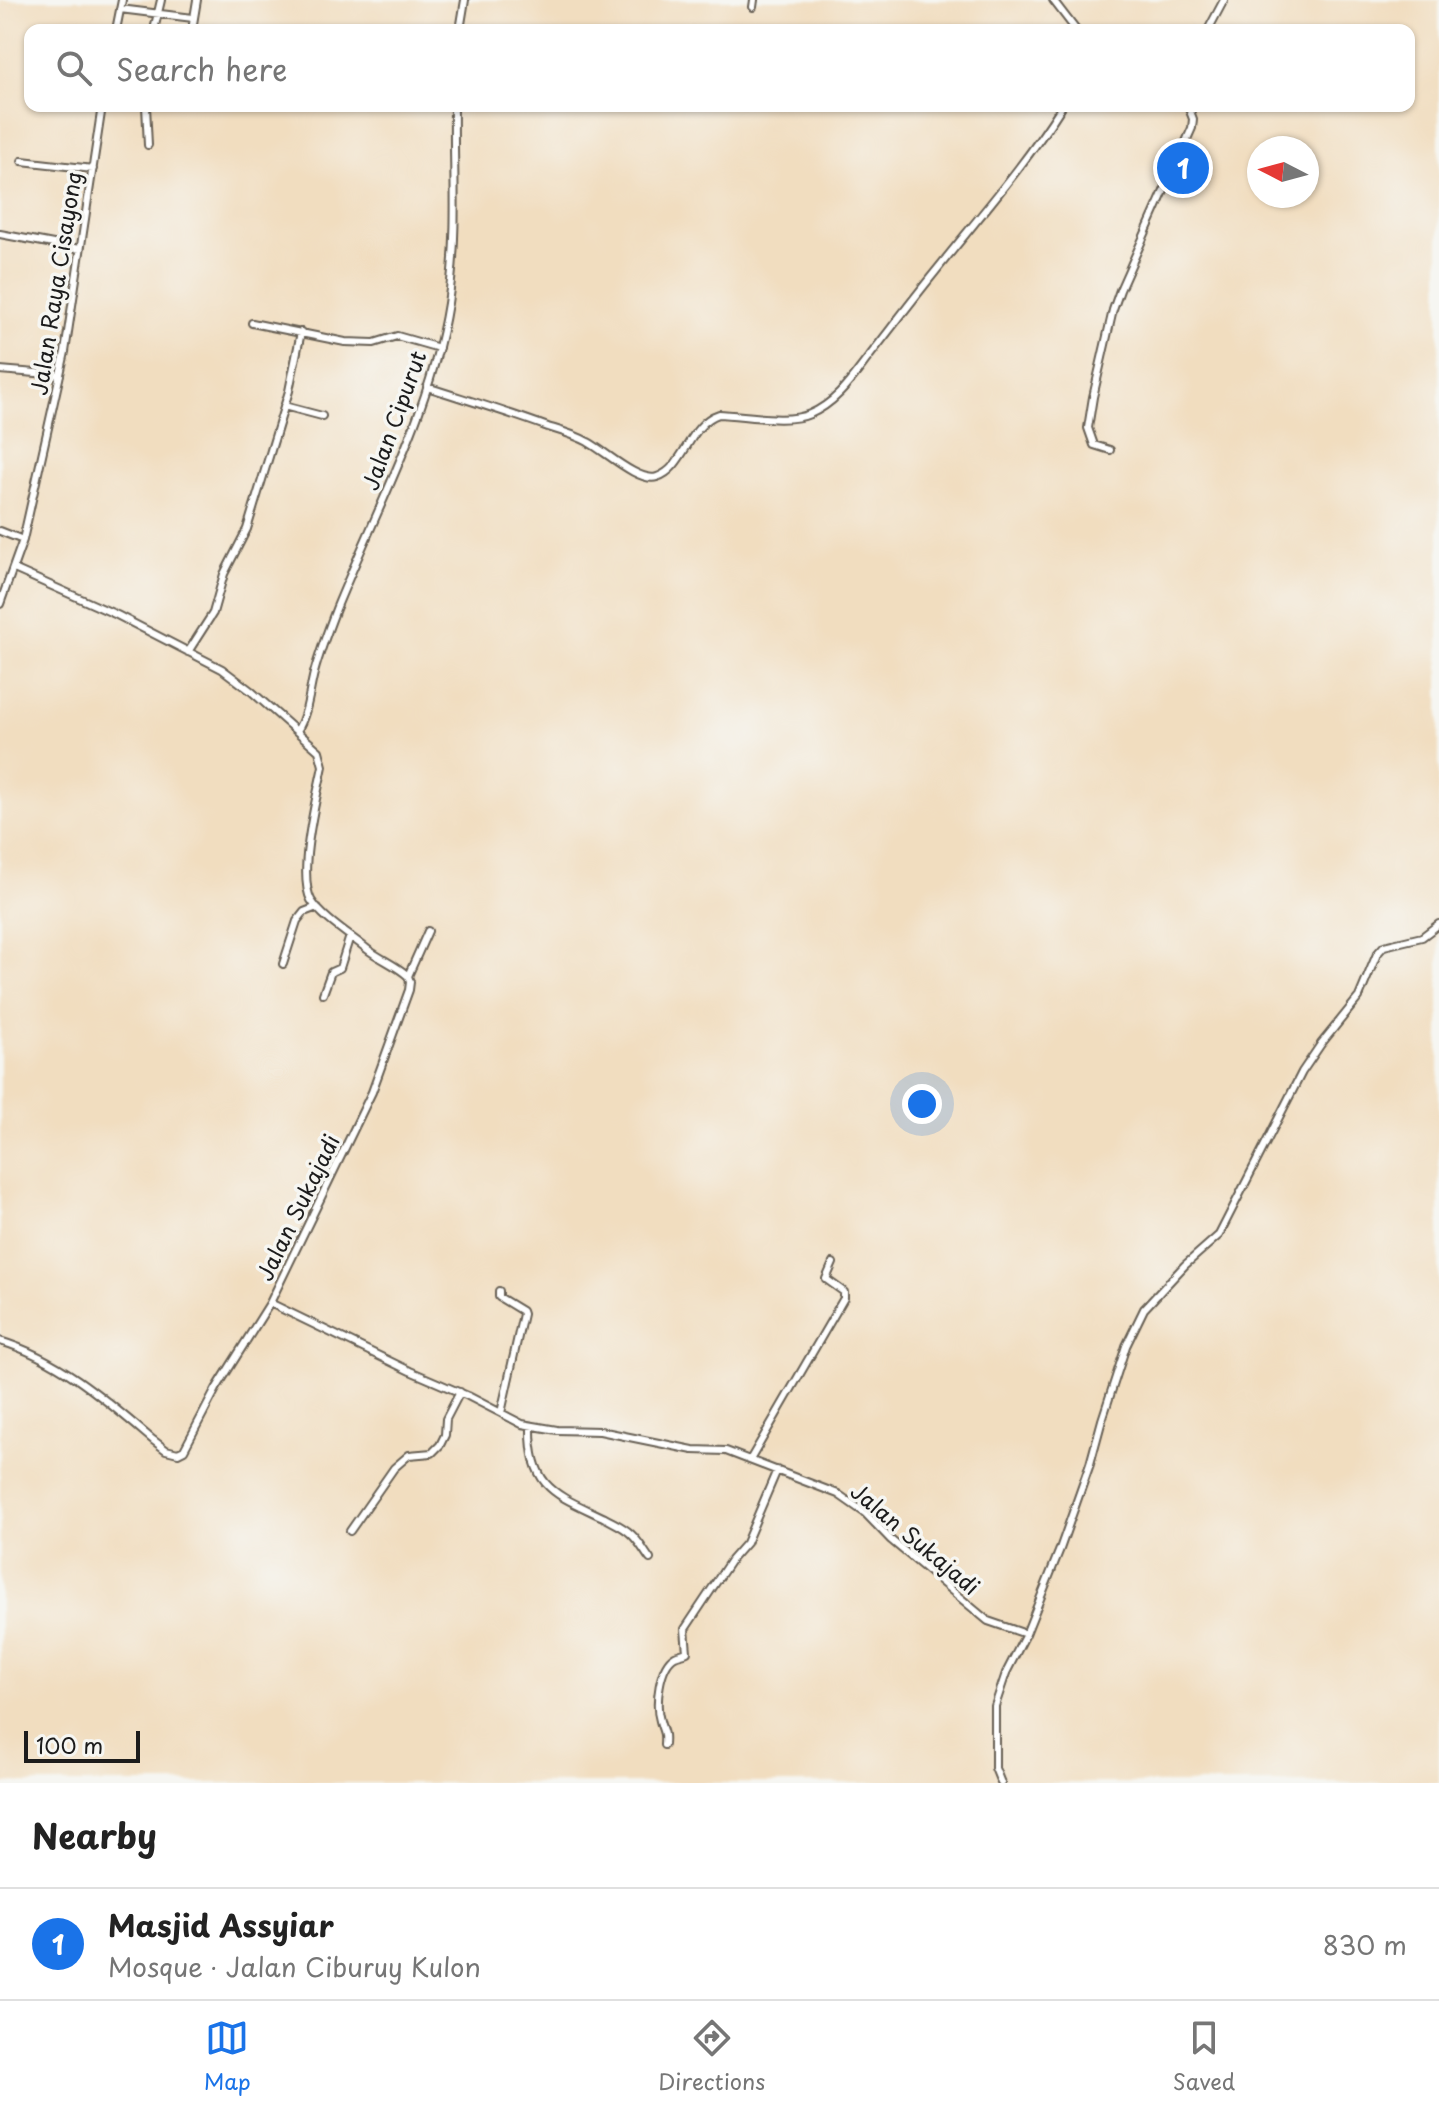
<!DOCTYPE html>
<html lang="en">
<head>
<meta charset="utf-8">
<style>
	:root { --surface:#fff; --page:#f6f6f6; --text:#222; --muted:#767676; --line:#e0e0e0; --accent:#1a73e8 }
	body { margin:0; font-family:"Playpen Sans",sans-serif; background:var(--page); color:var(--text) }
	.compass { position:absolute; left:1247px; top:136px; width:72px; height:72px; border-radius:50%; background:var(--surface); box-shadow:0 2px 6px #0004; rotate:276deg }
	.scale { position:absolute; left:24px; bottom:20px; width:116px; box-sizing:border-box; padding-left:8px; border:4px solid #1c1c1c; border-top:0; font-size:22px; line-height:28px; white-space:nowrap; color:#1c1c1c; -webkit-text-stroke:6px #f6f6f2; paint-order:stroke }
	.you { position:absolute; left:922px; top:1104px; width:28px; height:28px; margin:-20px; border:6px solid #fff; border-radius:50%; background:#1a73e8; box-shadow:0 0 0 12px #1a73e833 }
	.badge { display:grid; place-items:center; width:52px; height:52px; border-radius:50%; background:var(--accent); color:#fff; font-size:26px; font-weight:700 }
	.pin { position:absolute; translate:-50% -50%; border:4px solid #fff; box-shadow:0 2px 8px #0006 }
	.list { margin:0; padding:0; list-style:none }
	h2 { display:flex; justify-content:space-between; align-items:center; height:104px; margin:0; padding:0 32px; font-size:34px }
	h2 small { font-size:26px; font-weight:400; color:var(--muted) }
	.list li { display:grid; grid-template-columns:52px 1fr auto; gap:24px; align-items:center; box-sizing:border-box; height:112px; padding:0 32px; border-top:2px solid var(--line) }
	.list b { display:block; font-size:30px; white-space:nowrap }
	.list p { margin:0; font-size:26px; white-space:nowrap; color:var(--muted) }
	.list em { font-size:26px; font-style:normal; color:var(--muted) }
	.icon { flex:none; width:44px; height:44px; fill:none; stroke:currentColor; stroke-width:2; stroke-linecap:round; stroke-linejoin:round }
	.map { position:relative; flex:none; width:1439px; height:1783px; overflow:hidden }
	.search { position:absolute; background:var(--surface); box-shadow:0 2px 6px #0004; left:24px; right:24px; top:24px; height:88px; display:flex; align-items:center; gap:20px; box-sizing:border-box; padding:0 28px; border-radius:16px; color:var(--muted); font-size:30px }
	.sheet { height:216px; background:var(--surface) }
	nav { display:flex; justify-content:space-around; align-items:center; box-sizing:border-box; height:112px; border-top:2px solid var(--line); background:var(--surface); font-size:22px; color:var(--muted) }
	nav a { display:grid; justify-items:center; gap:4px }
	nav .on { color:var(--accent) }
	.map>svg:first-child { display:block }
</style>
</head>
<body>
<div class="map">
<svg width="1439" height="1783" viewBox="0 0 1439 1783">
	<rect width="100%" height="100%" fill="#f6f6f2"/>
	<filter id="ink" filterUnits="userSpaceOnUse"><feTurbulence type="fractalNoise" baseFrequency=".0125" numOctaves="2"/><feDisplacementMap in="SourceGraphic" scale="16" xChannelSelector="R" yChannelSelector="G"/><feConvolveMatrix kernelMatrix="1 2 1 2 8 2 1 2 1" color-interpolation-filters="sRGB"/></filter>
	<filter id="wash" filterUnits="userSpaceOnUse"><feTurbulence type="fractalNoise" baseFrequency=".006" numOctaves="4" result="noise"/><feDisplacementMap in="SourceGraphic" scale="32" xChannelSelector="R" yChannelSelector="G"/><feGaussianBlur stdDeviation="1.8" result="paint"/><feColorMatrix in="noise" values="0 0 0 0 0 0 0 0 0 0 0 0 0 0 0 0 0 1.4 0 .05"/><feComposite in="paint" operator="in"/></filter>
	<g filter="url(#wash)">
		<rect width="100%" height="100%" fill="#f1ddbf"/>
	</g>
	<g filter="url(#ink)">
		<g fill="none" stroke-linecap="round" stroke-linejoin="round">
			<defs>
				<path id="minor" d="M1053,0L1076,30
					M753,7L754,0
					M120,9L193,18
					M116,30L122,0
					M154,30L161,0
					M192,30L197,0
					M460,30L465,0
					M1208,30L1224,0
					M146,106L148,145
					M22,161L93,169
					M0,234L80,249
					M252,323L345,342L374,343L397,336L439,348
					M0,370L60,375
					M427,387C467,400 508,412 548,427C561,431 576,435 588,442C605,451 639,483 657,477C685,468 688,424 719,414C745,415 788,424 810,414C838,402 853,377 871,354C892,327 913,299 935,272C978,218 1025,165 1062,106
					M284,406L322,416
					M1110,450L1094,445L1088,428L1093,397L1113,310L1120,290L1192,128L1193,119L1188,106
					M0,531L23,540
					M14,569L117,615L222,669L251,691L319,751L323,766C317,796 297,873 311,900C321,917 351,936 367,949C380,959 396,965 408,976L410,982L409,990L372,1092L270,1303L410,1371L468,1396L522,1424L557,1430L600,1431L693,1450L726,1451L838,1494L865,1513L891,1540L988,1621L1026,1634
					M0,604L23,540L65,352L102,106
					M188,652L213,613L224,574L247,529L289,391L301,332
					M297,731C308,713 309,693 314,673C320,651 328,630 336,609C378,505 436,402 450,289C458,228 453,167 454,106
					M283,964L297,921L304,912L317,907
					M408,976L428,931
					M323,994L331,972L340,968L350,936
					M499,1291V1297L522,1311L523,1314L501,1413
					M0,1341C60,1359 106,1400 153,1440L166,1450L178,1453L184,1450L216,1389L270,1303
					M531,1426C530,1489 555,1494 605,1518C614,1523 624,1527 631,1534C639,1541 644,1551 650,1559
					M750,1460L844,1298V1292L826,1279L833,1263
					M350,1531L394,1468L409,1455L432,1453L440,1445L445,1435L446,1419L460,1392
					M664,1745C665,1731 663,1733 660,1721C655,1705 659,1665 675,1656C679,1654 683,1654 687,1652L685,1629L731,1560L746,1543L777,1470
					M1001,1783L995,1768V1706L1006,1673L1026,1634L1060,1549L1090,1464L1102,1420L1126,1346L1144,1309L1185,1265L1219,1235L1302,1072L1321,1044L1359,997L1377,954L1384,946L1422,937L1439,924"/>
			</defs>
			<use href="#minor" stroke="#676055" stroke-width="10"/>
			<use href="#minor" stroke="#fff" stroke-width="6"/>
		</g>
	</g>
	<g text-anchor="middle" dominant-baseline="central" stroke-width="7" stroke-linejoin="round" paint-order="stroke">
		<g font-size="22" fill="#1c1c1c" stroke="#f6f6f2">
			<text transform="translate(55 283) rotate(-81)">Jalan Raya Cisayong</text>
			<text transform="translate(393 420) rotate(-70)">Jalan Cipurut</text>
			<text transform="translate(297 1207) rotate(-64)">Jalan Sukajadi</text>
			<text transform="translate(916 1538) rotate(40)">Jalan Sukajadi</text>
		</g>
	</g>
</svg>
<svg class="compass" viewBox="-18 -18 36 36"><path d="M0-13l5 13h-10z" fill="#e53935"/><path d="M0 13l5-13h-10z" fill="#767676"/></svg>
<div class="scale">100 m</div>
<div class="you"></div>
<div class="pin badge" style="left:1183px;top:168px">1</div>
<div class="search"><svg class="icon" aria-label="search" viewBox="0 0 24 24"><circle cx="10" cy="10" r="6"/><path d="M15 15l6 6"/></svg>Search here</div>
</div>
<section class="sheet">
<h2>Nearby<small></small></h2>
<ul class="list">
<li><span class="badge">1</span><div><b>Masjid Assyiar</b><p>Mosque · Jalan Ciburuy Kulon</p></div><em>830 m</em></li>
</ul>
</section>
<nav>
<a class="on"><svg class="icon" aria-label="map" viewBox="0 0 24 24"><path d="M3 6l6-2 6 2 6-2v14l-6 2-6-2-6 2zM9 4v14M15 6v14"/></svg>Map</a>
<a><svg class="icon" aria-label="directions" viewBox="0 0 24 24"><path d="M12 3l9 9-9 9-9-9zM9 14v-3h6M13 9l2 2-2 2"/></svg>Directions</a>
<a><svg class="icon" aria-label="saved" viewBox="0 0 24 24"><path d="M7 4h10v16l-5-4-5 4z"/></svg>Saved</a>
</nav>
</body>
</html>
